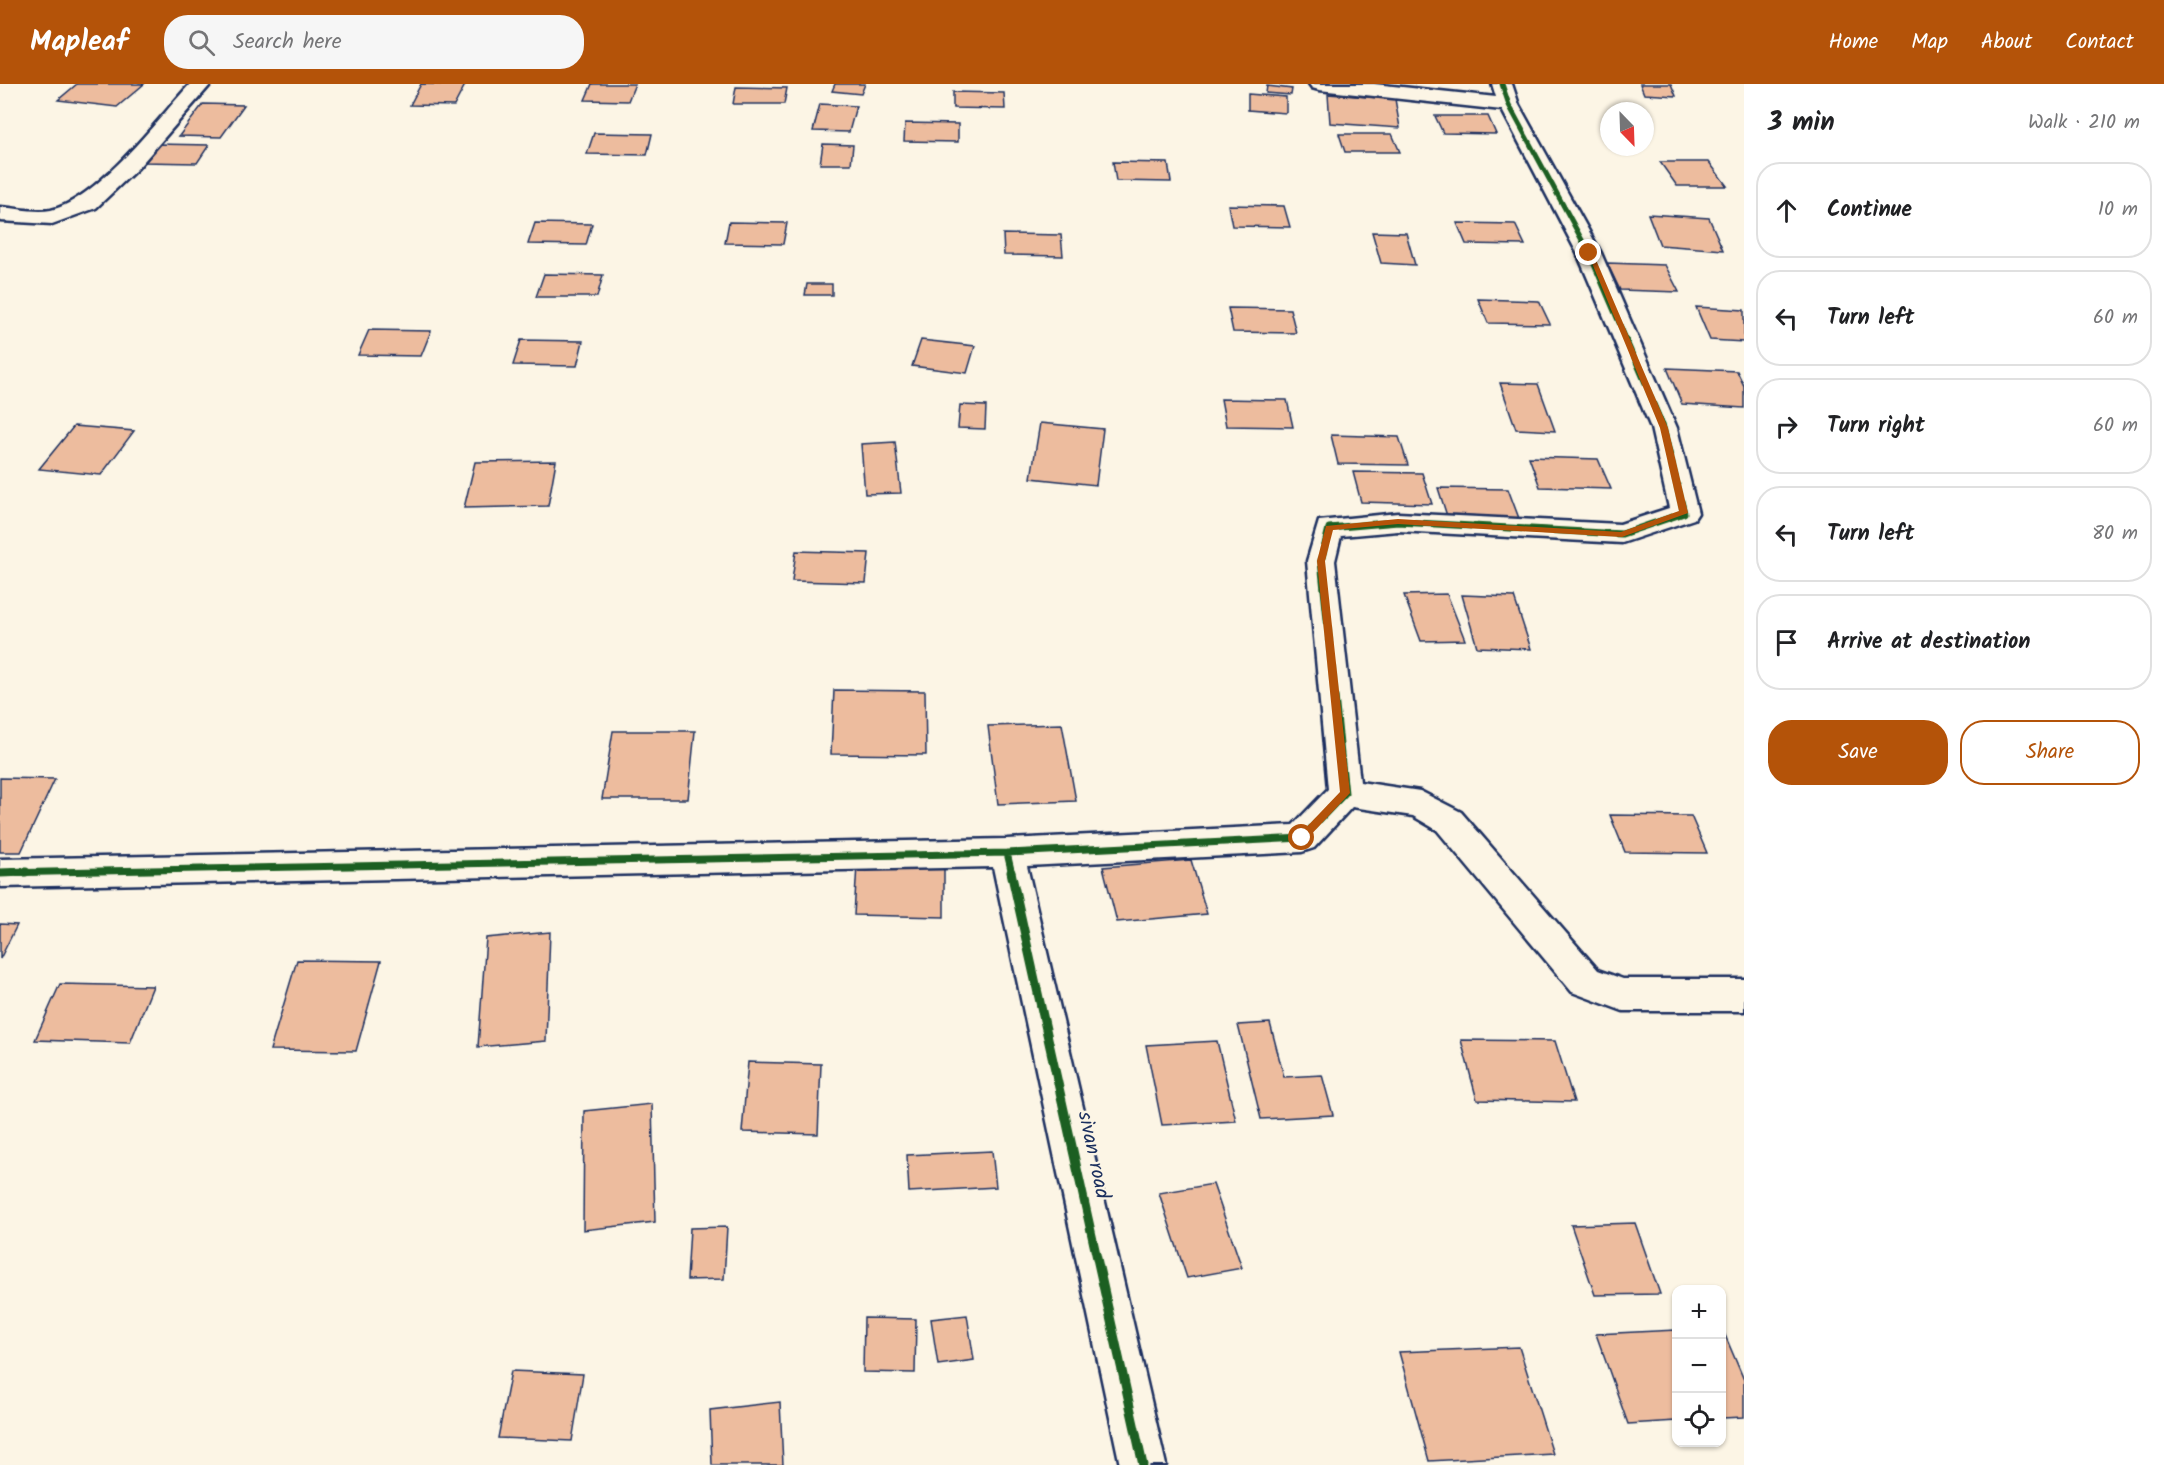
<!DOCTYPE html>
<html lang="en">
<head>
<meta charset="utf-8">
<style>
	:root { --surface:#fff; --page:#f6f6f6; --text:#202124; --muted:#757577; --line:#e0e0e0; --accent:#b45309 }
	body { margin:0; font-family:Kalam,sans-serif; background:var(--page); color:var(--text) }
	.controls { position:absolute; right:18px; bottom:18px; display:grid; overflow:hidden; border-radius:12px; box-shadow:0 2px 4px #0004 }
	.controls button { width:54px; height:54px; display:grid; place-items:center; padding:0; border:0; border-bottom:2px solid var(--line); background:var(--surface); color:var(--text); font:30px sans-serif }
	.compass { position:absolute; left:1600px; top:18px; width:54px; height:54px; border-radius:50%; background:var(--surface); box-shadow:0 2px 4px #0004; rotate:157deg }
	.stop { position:absolute; width:18px; height:18px; margin:-14px; border:4px solid #b45309; border-radius:50%; background:#fff }
	.stop.end { background:#b45309; border-color:#fff; box-shadow:0 2px 6px #0008 }
	.list { margin:0; padding:0; list-style:none }
	h2 { display:flex; justify-content:space-between; align-items:center; height:78px; margin:0; padding:0 24px; font-size:26px }
	h2 small { font-size:20px; font-weight:400; color:var(--muted) }
	.list li { display:grid; grid-template-columns:39px 1fr auto; gap:18px; align-items:center; box-sizing:border-box; height:96px; margin:0 12px 12px; padding:0 12px; border:2px solid var(--line); border-radius:24px }
	.list b { display:block; font-size:22px; white-space:nowrap }
	.list em { font-size:20px; font-style:normal; color:var(--muted) }
	.actions { display:flex; gap:12px; padding:18px 24px }
	.actions a { flex:1; padding:14px 0; border:2px solid var(--accent); border-radius:24px; text-align:center; font-size:21px; color:var(--accent) }
	.actions .main { background:var(--accent); color:#fff }
	.icon { flex:none; width:33px; height:33px; fill:none; stroke:currentColor; stroke-width:2; stroke-linecap:round; stroke-linejoin:round }
	.map { position:relative; flex:none; width:1744px; height:1381px; overflow:hidden }
	header { display:flex; align-items:center; gap:36px; box-sizing:border-box; height:84px; padding:0 30px; background:var(--accent); color:#fff }
	header strong { font-size:28px }
	nav { display:flex; gap:33px; margin-inline-start:auto; font-size:21px }
	.search { width:420px; height:54px; background:var(--page); display:flex; align-items:center; gap:15px; box-sizing:border-box; padding:0 21px; border-radius:24px; color:var(--muted); font-size:22px }
	main { display:flex }
	aside { flex:1; background:var(--surface) }
	.map>svg:first-child { display:block }
</style>
</head>
<body>
<header>
<strong>Mapleaf</strong>
<div class="search"><svg class="icon" aria-label="search" viewBox="0 0 24 24"><circle cx="10" cy="10" r="6"/><path d="M15 15l6 6"/></svg>Search here</div>
<nav><a>Home</a><a>Map</a><a>About</a><a>Contact</a></nav>
</header>
<main>
<div class="map">
<svg width="1744" height="1381" viewBox="0 0 1744 1381">
	<rect width="100%" height="100%" fill="#fcf5e5"/>
	<filter id="ink" filterUnits="userSpaceOnUse"><feTurbulence type="fractalNoise" baseFrequency=".0167" numOctaves="2"/><feDisplacementMap in="SourceGraphic" scale="12" xChannelSelector="R" yChannelSelector="G"/><feConvolveMatrix kernelMatrix="1 2 1 2 8 2 1 2 1" color-interpolation-filters="sRGB"/></filter>
	<g filter="url(#ink)">
		<path fill="#edbc9e" stroke="#1b2f5e" stroke-width="1.5" d="M77,0H144L117,23L58,16Z
			M421,0L465,1L454,22L410,21Z
			M592,0H635L628,17L585,16Z
			M835,0H865L861,10L832,7Z
			M1640,0H1671L1676,12L1644,10Z
			M1267,2L1292,5L1291,11L1266,9Z
			M736,3L787,4L784,20H733Z
			M953,8L1004,9L1005,25L953,24Z
			M1248,10L1286,13V29L1248,26Z
			M1328,10L1395,15L1400,44L1330,39Z
			M203,20L244,21L221,53L179,52Z
			M820,20L856,22L849,48L813,47Z
			M1435,32H1488L1496,50L1443,49Z
			M905,39L958,40V58L904,57Z
			M594,49L652,50L647,71L587,70Z
			M1339,50H1392L1400,68H1345Z
			M156,60L209,61L197,79L143,78Z
			M823,60L853,61L851,80H820Z
			M1113,78L1168,79L1171,98L1116,97Z
			M1660,78H1709L1727,102H1677Z
			M1228,121L1284,122L1290,143L1232,142Z
			M1648,130L1709,134L1723,166L1660,161Z
			M729,138L787,139L783,160L725,159Z
			M535,139L592,140L586,161L528,160Z
			M1457,139L1515,140L1525,161L1466,160Z
			M1372,148L1406,149L1415,181L1381,179Z
			M1003,150L1061,151L1063,172L1004,171Z
			M1607,179L1665,181L1679,208L1620,206Z
			M544,190L603,191L597,213H536Z
			M807,200H832V211H805Z
			M1478,215L1539,217L1550,240L1488,239Z
			M1696,223L1744,226V258L1710,256Z
			M1228,224L1290,225L1296,249L1233,248Z
			M369,246L431,247L421,272L358,271Z
			M521,256L583,257L577,282L513,281Z
			M921,256L975,262L967,289L912,282Z
			M1667,284L1737,287L1744,302V324L1682,320Z
			M1500,299L1538,300L1555,347L1516,345Z
			M1221,315L1287,316L1293,343L1226,342Z
			M960,321L986,322L985,345L958,344Z
			M1040,339L1103,345L1096,401L1031,394Z
			M74,342L134,347L101,391L39,385Z
			M1331,351L1399,353L1408,381L1338,380Z
			M895,358L901,409L865,410L861,360Z
			M1529,373L1598,375L1611,405L1540,403Z
			M556,377L548,422L464,424L475,378Z
			M1353,388L1422,389L1432,420L1361,418Z
			M1438,404L1508,405L1520,437L1448,435Z
			M796,467L869,469L866,499L792,497Z
			M1447,510L1465,556L1421,557L1404,511Z
			M1462,511L1514,513L1531,565L1477,563Z
			M834,606L925,607L926,671L831,670Z
			M1062,640L1076,717L998,720L988,642Z
			M613,647H695L688,715H602Z
			M0,694L55,695L21,768H0Z
			M1610,731L1691,732L1707,769L1625,768Z
			M1191,776L1207,830L1117,838L1103,783Z
			M857,781L944,784V833L854,831Z
			M0,840L17,841L0,875Z
			M550,848L546,957L478,963L486,854Z
			M297,876L381,877L356,967L270,966Z
			M60,900L153,902L130,959L35,956Z
			M1270,939L1284,993L1322,991L1333,1031L1261,1035L1238,941Z
			M1461,956L1555,957L1574,1018L1477,1016Z
			M1217,957L1236,1037L1162,1041L1146,961Z
			M748,978L821,980L818,1050L742,1048Z
			M652,1020L655,1138L583,1146L584,1027Z
			M992,1067L996,1103L909,1108L907,1071Z
			M1213,1100L1242,1184L1187,1194L1159,1109Z
			M1635,1139L1660,1210L1595,1211L1571,1141Z
			M727,1143L724,1195L687,1196L690,1144Z
			M967,1231L974,1276L938,1281L931,1235Z
			M864,1234L916,1235L915,1289L863,1288Z
			M1722,1244L1744,1296V1333L1722,1334Z
			M1676,1246V1337L1628,1340L1596,1250Z
			M1519,1263L1553,1370L1429,1377L1399,1268Z
			M511,1287L583,1290L572,1357L498,1354Z
			M780,1318L783,1381H712L710,1326Z"/>
		<g fill="none" stroke-linecap="round" stroke-linejoin="round">
			<defs>
				<path id="minor" d="M190,0H211L137,85L96,124L52,140L0,137V123C15,124 36,129 51,126C98,115 157,36 190,0Z
					M1309,0H1374L1496,13L1492,0H1512L1519,21L1601,169L1677,344L1698,429L1694,435L1622,459L1398,447L1341,452L1335,477L1360,698L1420,707L1461,728L1598,886L1623,895H1744V927H1623L1572,908L1437,746L1413,732L1352,723L1314,764L1302,768L1027,782L1166,1381H1120L993,783L0,803V775L1007,755L1293,741L1328,705L1307,477L1319,437L1398,429L1620,440L1669,424L1651,344L1577,169L1502,26L1319,6L1312,4Z"/>
			</defs>
			<use href="#minor" stroke="#1b2f5e" stroke-width="5"/>
			<use href="#minor" fill="#fcf5e5" fill-rule="evenodd"/>
			<defs>
				<path id="cycleway-far2" d="M1502,0L1509,21L1589,169L1663,341"/>
				<path id="cycleway-far1" d="M1007,769L1012,790
					M0,789L1007,769L1302,754L1345,709L1321,477L1329,444L1398,438L1622,450L1684,429L1662,340"/>
				<path id="cycleway" d="M1011,788L1143,1381
					M0,789L26,788"/>
			</defs>
			<use href="#cycleway-far2" stroke="#fcf5e5" stroke-width="8"/>
			<use href="#cycleway-far1" stroke="#fcf5e5" stroke-width="10"/>
			<use href="#cycleway" stroke="#fcf5e5" stroke-width="13"/>
			<use href="#cycleway-far2" stroke="#1b5e20" stroke-width="5"/>
			<use href="#cycleway-far1" stroke="#1b5e20" stroke-width="7"/>
			<use href="#cycleway" stroke="#1b5e20" stroke-width="9"/>
		</g>
	</g>
	<path fill="#b45309" d="M1587,167L1593,169L1668,344L1688,429L1622,453L1398,440L1333,446L1325,477L1350,709L1306,756H1299V751L1340,708L1317,477L1326,442L1398,435L1621,448L1679,427L1660,344Z"/>
	<g text-anchor="middle" dominant-baseline="central" stroke-width="4.5" stroke-linejoin="round" paint-order="stroke">
		<g font-size="21" fill="#1b2f5e" stroke="#fcf5e5">
			<text transform="translate(1093 1071) rotate(78)">sivan road</text>
		</g>
	</g>
</svg>
<div class="controls">
<button>+</button>
<button>−</button>
<button><svg class="icon" aria-label="locate" viewBox="0 0 24 24"><circle cx="12" cy="12" r="6"/><path d="M12 2v4M12 18v4M2 12h4M18 12h4"/></svg></button>
</div>
<svg class="compass" viewBox="-18 -18 36 36"><path d="M0-13l5 13h-10z" fill="#e53935"/><path d="M0 13l5-13h-10z" fill="#757577"/></svg>
<div class="stop" style="left:1302px;top:754px"></div>
<div class="stop end" style="left:1589px;top:169px"></div>
</div>
<aside>
<h2>3 min<small>Walk · 210 m</small></h2>
<ul class="list">
<li><svg class="icon" aria-label="ahead" viewBox="0 0 24 24"><path d="M12 20V5M6 11l6-6 6 6"/></svg><div><b>Continue</b></div><em>10 m</em></li>
<li><svg class="icon" aria-label="left" viewBox="0 0 24 24"><path d="M17 20v-9H6M10 6l-5 5 5 5"/></svg><div><b>Turn left</b></div><em>60 m</em></li>
<li><svg class="icon" aria-label="right" viewBox="0 0 24 24"><path d="M7 20v-9h11M14 6l5 5-5 5"/></svg><div><b>Turn right</b></div><em>60 m</em></li>
<li><svg class="icon" aria-label="left" viewBox="0 0 24 24"><path d="M17 20v-9H6M10 6l-5 5 5 5"/></svg><div><b>Turn left</b></div><em>80 m</em></li>
<li><svg class="icon" aria-label="arrive" viewBox="0 0 24 24"><path d="M6 21V4h12l-3 4 3 4H6"/></svg><div><b>Arrive at destination</b></div></li>
</ul>
<div class="actions"><a class="main">Save</a><a>Share</a></div>
</aside>
</main>
</body>
</html>
